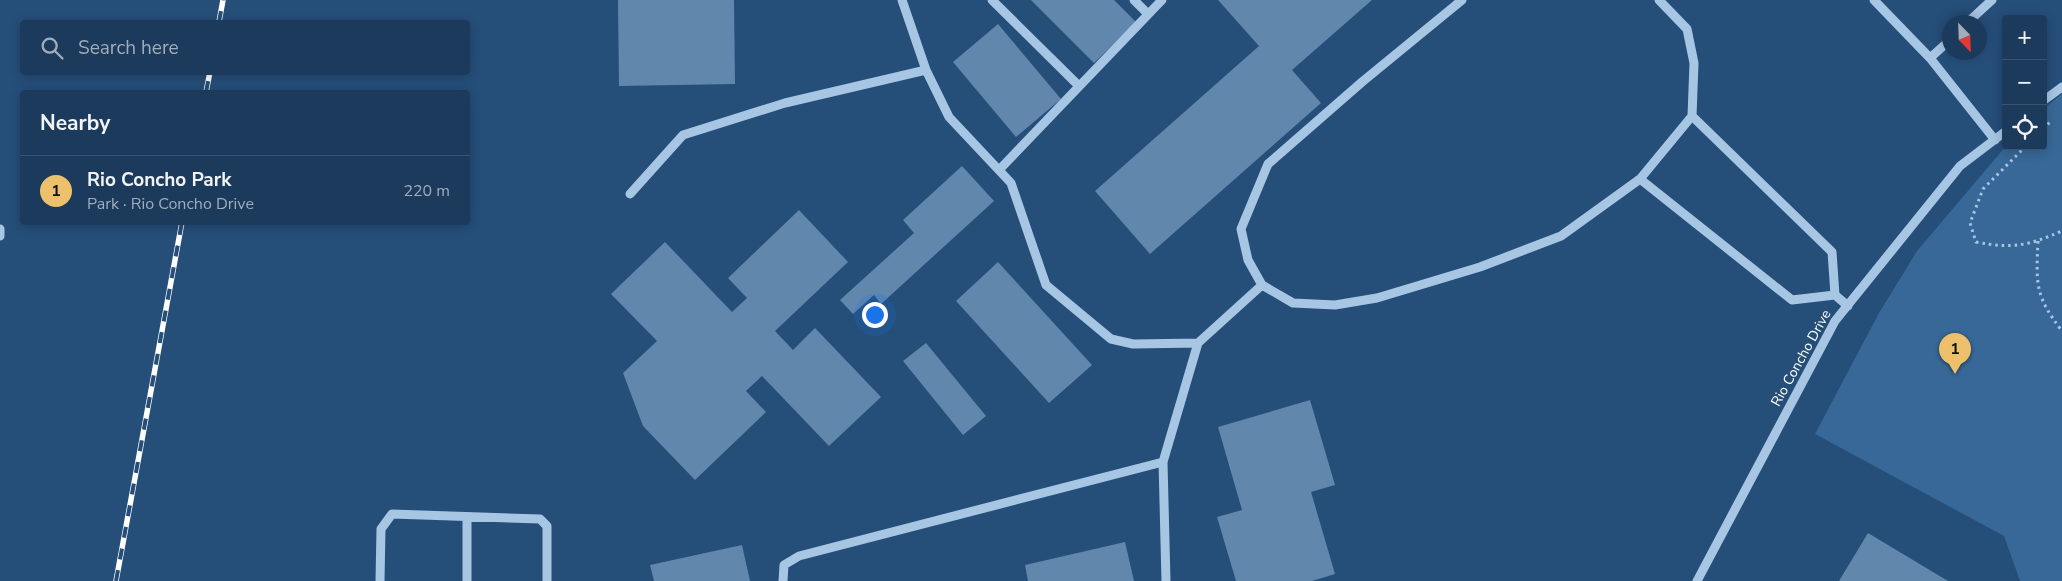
<!DOCTYPE html>
<html lang="en">
<head>
<meta charset="utf-8">
<style>
	:root { --surface:#1c3a5b; --page:#294564; --text:#f1f3f6; --muted:#a0adbb; --line:#3a5471; --accent:#edc16c }
	body { margin:0; font-family:"Nunito Sans",sans-serif; background:var(--page); color:var(--text) }
	.controls { position:absolute; right:15px; top:15px; display:grid; overflow:hidden; border-radius:5px; box-shadow:0 2px 12px #0003 }
	.controls button { width:45px; height:45px; display:grid; place-items:center; padding:0; border:0; border-bottom:1px solid var(--line); background:var(--surface); color:var(--text); font:25px sans-serif }
	.compass { position:absolute; left:1942px; top:15px; width:45px; height:45px; border-radius:50%; background:var(--surface); box-shadow:0 2px 12px #0003; rotate:157deg }
	.you { position:absolute; left:874px; top:314px; width:18px; height:18px; margin:-12px; border:4px solid #fff; border-radius:50%; background:#1a73e8; box-shadow:0 0 0 8px #1a73e833 }
	.badge { display:grid; place-items:center; width:32px; height:32px; border-radius:50%; background:var(--accent); color:#111; font-size:16px; font-weight:700 }
	.pin { position:absolute; translate:-50% -41px; filter:drop-shadow(0 1px 2px #0008) }
	.pin::after { content:''; position:absolute; top:26px; width:18px; height:15px; background:inherit; clip-path:polygon(0 0,100% 0,50% 100%) }
	.list { margin:0; padding:0; list-style:none }
	h2 { display:flex; justify-content:space-between; align-items:center; height:65px; margin:0; padding:0 20px; font-size:21px }
	h2 small { font-size:16px; font-weight:400; color:var(--muted) }
	.list li { display:grid; grid-template-columns:32px 1fr auto; gap:15px; align-items:center; box-sizing:border-box; height:70px; padding:0 20px; border-top:1px solid var(--line) }
	.list b { display:block; font-size:19px; white-space:nowrap }
	.list p { margin:0; font-size:16px; white-space:nowrap; color:var(--muted) }
	.list em { font-size:16px; font-style:normal; color:var(--muted) }
	.icon { flex:none; width:28px; height:28px; fill:none; stroke:currentColor; stroke-width:2; stroke-linecap:round; stroke-linejoin:round }
	.map { position:relative; flex:none; width:2062px; height:581px; overflow:hidden }
	.search { position:absolute; background:var(--surface); box-shadow:0 2px 12px #0003; left:20px; top:20px; width:450px; height:55px; display:flex; align-items:center; gap:12px; box-sizing:border-box; padding:0 18px; border-radius:5px; color:var(--muted); font-size:19px }
	.panel { position:absolute; background:var(--surface); box-shadow:0 2px 12px #0003; left:20px; top:90px; width:450px; height:135px; border-radius:5px }
	.map>svg:first-child { display:block }
</style>
</head>
<body>
<div class="map">
<svg width="2062" height="581" viewBox="0 0 2062 581">
	<rect width="100%" height="100%" fill="#254e79"/>
	<path fill="#386897" d="M2062,94V581H2020L2004,536L1815,434L1879,313L1917,251L2006,146H2043V109Z"/>
	<path fill="#6187ad" d="M618,0H734L735,84L619,86Z
		M1031,0H1114L1136,22L1094,63Z
		M1218,0H1372L1292,70L1321,103L1150,254L1095,191L1259,46Z
		M998,24L1061,99L1016,137L953,62Z
		M962,166L994,201L881,304L874,295L853,314L840,300L914,233L903,220Z
		M799,210L848,262L775,331L793,350L815,328L881,397L829,446L762,376L746,391L766,412L695,480L643,426L623,373L657,341L611,294L665,242L732,312L747,298L728,278Z
		M998,262L1092,365L1049,403L956,301Z
		M926,343L986,416L963,435L903,361Z
		M1310,400L1335,485L1311,492L1335,574L1312,581H1236L1217,517L1242,510L1218,427Z
		M1868,533L1948,581H1839Z
		M1125,542L1134,581H1028L1025,565Z
		M742,545L750,581H654L650,565Z"/>
	<g fill="none" stroke-linecap="round" stroke-linejoin="round">
		<path stroke="#a7c6e4" stroke-width="3" stroke-dasharray="2.5 4" stroke-linecap="butt" d="M2043,129L2050,122
			M2026,146L1983,189L1970,223L1976,242C2013,249 2027,246 2062,231
			M2038,241C2036,284 2035,296 2062,331"/>
		<path stroke="#a7c6e4" stroke-width="9" d="M902,0L926,70L949,117L1011,183L1046,285L1111,339L1133,344L1198,343
			M992,0L1079,86
			M1134,0L1148,14
			M1462,0L1362,82L1268,164L1241,229L1248,260L1262,285L1293,303L1335,305L1377,298L1480,267L1561,236L1640,179L1692,116L1694,63L1687,29L1659,0
			M1874,0L1930,58L1995,140
			M1968,22L1992,0
			M1930,58L1950,40
			M2043,101L2062,87
			M1692,116L1832,252L1835,295L1848,306
			M999,170L1162,0
			M1640,179L1792,300L1835,295
			M630,194L683,135L785,103L926,70
			M0,229V236
			M467,517V581
			M380,581L381,529L392,514L540,519L547,526V581
			M783,581L784,565L799,556L1163,462
			M1166,581L1163,462L1198,343L1262,285
			M1697,581L1835,321L1960,166L2006,131"/>
		<defs>
			<path id="rail" d="M219,22L223,0
				M206,92L210,72
				M116,581L182,222"/>
		</defs>
		<use href="#rail" stroke="#fff" stroke-width="5.5"/>
		<use href="#rail" stroke="#254e79" stroke-width="4" stroke-dasharray="11" stroke-linecap="butt"/>
	</g>
	<g text-anchor="middle" dominant-baseline="central" stroke-width="4.5" stroke-linejoin="round" paint-order="stroke">
		<g font-size="14" fill="#fff" stroke="#254e79">
			<text transform="translate(1801 358) rotate(-61)">Rio Concho Drive</text>
		</g>
	</g>
</svg>
<div class="controls">
<button>+</button>
<button>−</button>
<button><svg class="icon" aria-label="locate" viewBox="0 0 24 24"><circle cx="12" cy="12" r="6"/><path d="M12 2v4M12 18v4M2 12h4M18 12h4"/></svg></button>
</div>
<svg class="compass" viewBox="-18 -18 36 36"><path d="M0-13l5 13h-10z" fill="#e53935"/><path d="M0 13l5-13h-10z" fill="#a0adbb"/></svg>
<div class="you"></div>
<div class="pin badge" style="left:1955px;top:374px">1</div>
<div class="search"><svg class="icon" aria-label="search" viewBox="0 0 24 24"><circle cx="10" cy="10" r="6"/><path d="M15 15l6 6"/></svg>Search here</div>
<section class="panel">
<h2>Nearby<small></small></h2>
<ul class="list">
<li><span class="badge">1</span><div><b>Rio Concho Park</b><p>Park · Rio Concho Drive</p></div><em>220 m</em></li>
</ul>
</section>
</div>
</body>
</html>
